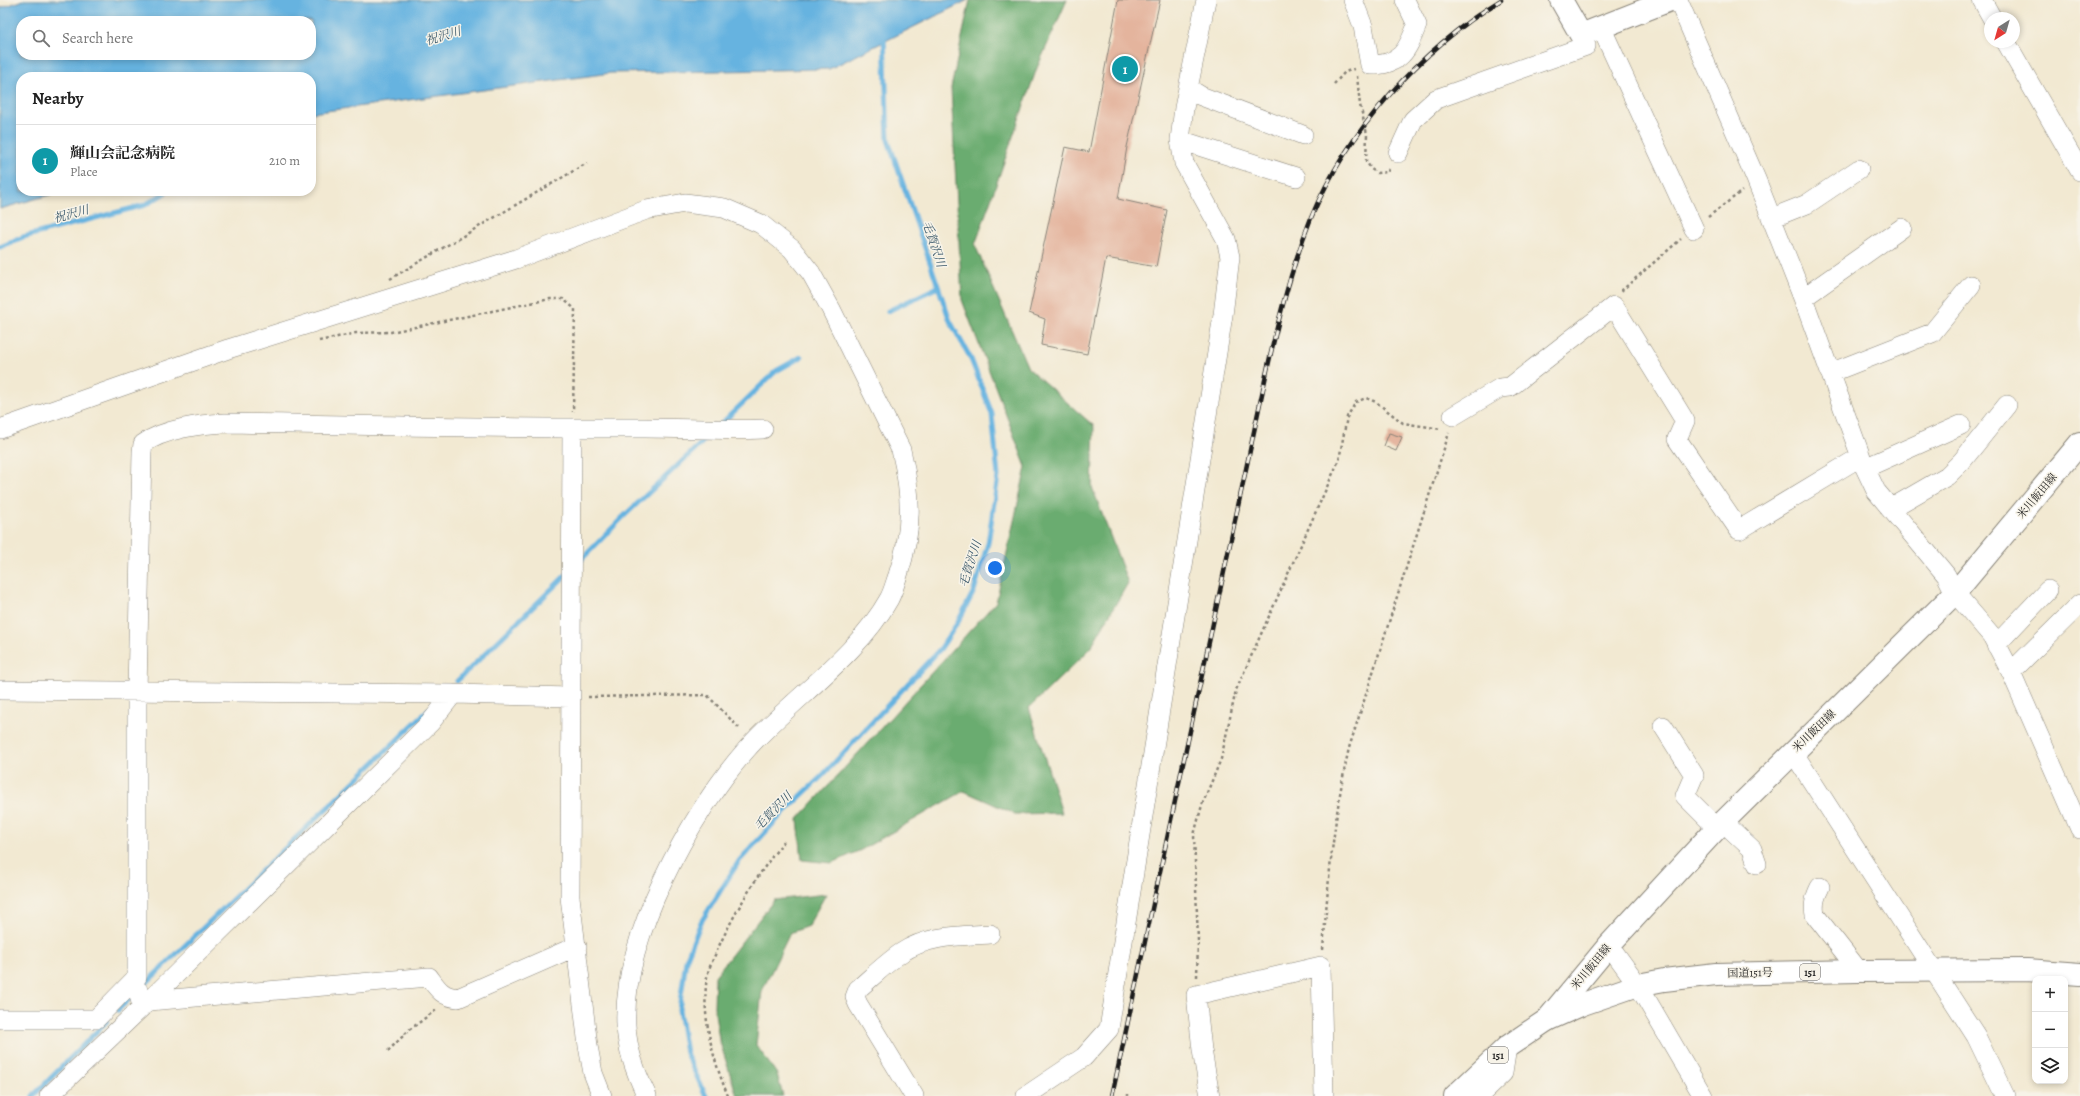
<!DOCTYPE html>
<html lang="en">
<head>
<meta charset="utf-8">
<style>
	:root { --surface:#fff; --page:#f2f2f2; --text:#222; --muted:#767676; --line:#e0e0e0; --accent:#111827 }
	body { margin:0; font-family:Alegreya,"Noto Serif JP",serif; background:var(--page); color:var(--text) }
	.controls { position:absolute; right:12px; bottom:12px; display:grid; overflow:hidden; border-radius:8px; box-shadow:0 2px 6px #0003 }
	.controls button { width:36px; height:36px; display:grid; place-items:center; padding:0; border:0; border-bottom:1px solid var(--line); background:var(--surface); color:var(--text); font:20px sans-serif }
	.compass { position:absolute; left:1984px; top:12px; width:36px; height:36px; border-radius:50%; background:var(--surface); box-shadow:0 2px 6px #0003; rotate:217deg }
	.you { position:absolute; left:995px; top:568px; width:14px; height:14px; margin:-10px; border:3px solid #fff; border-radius:50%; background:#1a73e8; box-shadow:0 0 0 6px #1a73e833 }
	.badge { display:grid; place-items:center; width:26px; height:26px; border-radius:50%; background:var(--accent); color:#fff; font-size:13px; font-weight:700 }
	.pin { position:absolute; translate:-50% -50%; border:2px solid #fff; box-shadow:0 1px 4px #0006 }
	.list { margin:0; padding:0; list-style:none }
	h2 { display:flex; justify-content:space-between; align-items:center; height:52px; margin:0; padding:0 16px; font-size:17px }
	h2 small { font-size:13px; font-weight:400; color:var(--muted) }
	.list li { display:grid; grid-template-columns:26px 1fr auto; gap:12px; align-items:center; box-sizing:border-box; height:72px; padding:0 16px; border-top:1px solid var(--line) }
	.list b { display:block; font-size:15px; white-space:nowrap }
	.list p { margin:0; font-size:13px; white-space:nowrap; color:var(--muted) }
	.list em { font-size:13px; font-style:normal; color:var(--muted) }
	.icon { flex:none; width:22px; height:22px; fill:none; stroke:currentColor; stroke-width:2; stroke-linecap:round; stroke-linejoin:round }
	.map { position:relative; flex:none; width:2080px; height:1096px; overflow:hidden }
	.search { position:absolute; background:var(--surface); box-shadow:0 2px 6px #0003; left:16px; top:16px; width:300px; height:44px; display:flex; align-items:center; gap:10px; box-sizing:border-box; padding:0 14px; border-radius:16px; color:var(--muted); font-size:15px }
	.panel { position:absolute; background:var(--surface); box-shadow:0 2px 6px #0003; left:16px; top:72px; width:300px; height:124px; border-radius:16px }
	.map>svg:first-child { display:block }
</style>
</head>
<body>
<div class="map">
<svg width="2080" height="1096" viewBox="0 0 2080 1096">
	<rect width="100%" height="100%" fill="#f7f3e8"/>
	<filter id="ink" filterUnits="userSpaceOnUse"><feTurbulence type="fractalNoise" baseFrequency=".025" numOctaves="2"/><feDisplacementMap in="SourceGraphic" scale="8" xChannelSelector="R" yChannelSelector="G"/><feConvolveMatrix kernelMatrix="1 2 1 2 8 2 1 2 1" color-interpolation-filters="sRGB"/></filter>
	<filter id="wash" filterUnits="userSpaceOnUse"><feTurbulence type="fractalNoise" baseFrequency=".012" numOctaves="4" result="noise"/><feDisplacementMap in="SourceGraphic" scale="16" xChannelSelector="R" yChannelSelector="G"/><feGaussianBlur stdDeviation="0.9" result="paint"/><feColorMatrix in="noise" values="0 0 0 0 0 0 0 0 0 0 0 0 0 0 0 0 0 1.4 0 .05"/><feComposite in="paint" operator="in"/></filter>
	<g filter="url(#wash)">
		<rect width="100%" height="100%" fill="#f2e9d2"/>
		<path fill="#6aac70" stroke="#436446" d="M970,0H1067L1037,68L975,245L1028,368L1094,426L1092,487L1128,583L1089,650L1029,708L1062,813L1015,814L964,791L861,850L832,863L802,860L798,819L996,602L1026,467L962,300L951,88Z
			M826,894L808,926L790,933L762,991L756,1045L777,1074L783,1096H737L719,1039L714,1007L715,976L774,900Z"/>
		<path fill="#66b3e0" stroke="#41687e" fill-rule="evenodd" d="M24,0H968L829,69L611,73L311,113V77H21V191H63L0,209V8ZM21,21H311V55H21Z"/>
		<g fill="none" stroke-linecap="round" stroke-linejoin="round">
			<path stroke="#66b3e0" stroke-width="5" d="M0,247L23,237L145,205L168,191
				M888,311L938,287
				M721,424L776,371L801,357
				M576,565L623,517L711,434
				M457,681L566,575
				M141,988L428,710
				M118,1010L135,993
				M33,1096L107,1021
				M706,1096L686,1053L679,1010L686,960L701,922L739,861L783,813L822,776L941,648L958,622L974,591L988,543L998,476L992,414L971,359L950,321L888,140L884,37"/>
		</g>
		<g id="blocks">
			<path fill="#e4b49d" d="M1118,0H1160L1127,147L1118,199L1167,210L1156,267L1106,258L1087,354L1041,345L1045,319L1029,313L1065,147L1089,152Z
				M1389,433L1402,437L1396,451L1384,446Z"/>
		</g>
	</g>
	<g filter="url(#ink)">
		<use href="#blocks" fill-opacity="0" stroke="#878277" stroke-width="1"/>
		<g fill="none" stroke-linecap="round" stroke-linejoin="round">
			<defs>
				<path id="minor" d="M1353,0L1363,26L1370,65C1401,65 1407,51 1417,25L1405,0
					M1678,0L1756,179L1803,298L1865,468L1876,491L1946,575L1955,593L1992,636L2011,672L2080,829
					M1982,0L1992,18
					M1601,27L1694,229
					M2006,42L2080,171
					M1188,88L1201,96L1303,135
					M1180,140L1296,177
					M1398,153L1413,120L1436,99L1586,46L1581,35
					M1772,218L1807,204L1859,169
					M1803,298L1902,228
					M1830,373L1932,333L1971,285
					M1453,416L1500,388L1510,387L1614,306L1685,421L1677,439L1739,530L1860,457
					M572,428L570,897L588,1046L593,1073L602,1096
					M0,429L228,349L516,259L646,210L685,203L724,208L761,224L792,249L811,273L831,309L901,450C912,495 913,530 898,575C895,583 893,592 889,599C857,657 789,701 746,750C690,814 622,938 626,1025C627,1050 636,1074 647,1096
					M1865,468L1961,425
					M1890,509L1947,476L1962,461L2007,405
					M1996,645L2048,590
					M2011,672L2080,604
					M0,690L453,694L570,697
					M1663,726L1694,775L1685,796L1717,828
					M1793,752L1976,1036L2005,1096
					M1723,822L1752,849L1757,864
					M1820,887C1815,897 1813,904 1815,915L1859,971
					M1609,945L1638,985L1703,1096
					M149,1001L429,977C437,988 442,997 458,998L577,946
					M146,1004L430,723L453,694
					M0,1019H96L137,977V692L142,452L143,444C163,429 201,424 225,423C365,425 505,429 645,428C685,428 724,431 763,429
					M49,1096L142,1007L138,990
					M914,1096L858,1004L855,997L858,989C872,977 886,963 901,953C927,935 960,936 990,934
					M1026,1096L1084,1057L1109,1029L1223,315L1230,257L1226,239L1184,163L1180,140L1184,108L1206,0
					M1210,1096L1202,1050L1196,995L1321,966L1324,1096
					M1479,1096L1503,1073L1507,1047"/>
				<path id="major" d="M1561,0L1581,35L1670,0
					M1547,1020L1609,945L1717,828L1955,593L2080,443"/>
				<path id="highway" d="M1455,1096L1507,1047L1547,1020L1583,1004L1638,985L1664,980L1716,974L1859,971L2027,970L2080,974"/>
			</defs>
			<use href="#minor" stroke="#878277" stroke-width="20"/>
			<use href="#major" stroke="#878277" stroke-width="24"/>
			<use href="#highway" stroke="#878277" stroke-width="24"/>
			<path stroke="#878277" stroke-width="2.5" stroke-dasharray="3 3" stroke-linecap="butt" d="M1357,76L1360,105L1367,134L1366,161L1371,169L1377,173L1388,172L1389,167
				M1334,84L1345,72L1354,69
				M1708,217L1742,191
				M390,279L587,163
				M1621,291L1681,239
				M319,341L356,333L391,332L550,299H563L575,309L573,412
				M588,697L707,695L741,730
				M1323,950C1328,882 1334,815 1349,748L1449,433
				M1197,977L1198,941L1194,835L1202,805L1221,759L1236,690L1339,460L1347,417L1356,402L1366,398L1376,402L1403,423L1441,429
				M388,1051L409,1030L436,1010
				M1128,1094V1096
				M728,1096C713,1060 701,1016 707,977C709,966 715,956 719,946C737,908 759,872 785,840"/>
			<use href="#minor" stroke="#fff" stroke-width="19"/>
			<use href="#major" stroke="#fff" stroke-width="22"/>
			<use href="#highway" stroke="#fff" stroke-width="22"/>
			<defs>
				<path id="rail" d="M1112,1096L1268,366C1279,316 1292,266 1311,218C1347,131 1421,49 1501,0"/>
			</defs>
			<use href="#rail" stroke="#1c1c1c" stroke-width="4.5"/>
			<use href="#rail" stroke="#f7f3e8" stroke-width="3" stroke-dasharray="9" stroke-linecap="butt"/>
		</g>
	</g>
	<g text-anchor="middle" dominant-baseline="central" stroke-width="3" stroke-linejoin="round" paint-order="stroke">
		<g fill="#f7f3e8" stroke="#5e5c59" stroke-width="1">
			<rect x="1800" y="964" width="20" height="16" rx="3"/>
			<rect x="1488" y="1047" width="20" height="16" rx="3"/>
		</g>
		<g font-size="10" font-weight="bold" fill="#1c1c1c">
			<text x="1810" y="972">151</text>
			<text x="1498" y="1055">151</text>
		</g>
		<g font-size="11" fill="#1c1c1c" stroke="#f7f3e8">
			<text transform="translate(2037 496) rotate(-50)">米川飯田線</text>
			<text transform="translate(1814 731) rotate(-44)">米川飯田線</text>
			<text transform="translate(1591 967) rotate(-50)">米川飯田線</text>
			<text transform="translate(1750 973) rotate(-1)">国道151号</text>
		</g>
		<g font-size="12" font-style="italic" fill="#3a586a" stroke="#f7f3e8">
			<text transform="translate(443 36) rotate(-17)">祝沢川</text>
			<text transform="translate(71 214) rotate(-15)">祝沢川</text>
			<text transform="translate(934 244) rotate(71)">毛賀沢川</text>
			<text transform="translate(970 564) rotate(-72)">毛賀沢川</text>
			<text transform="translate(773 811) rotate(-46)">毛賀沢川</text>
		</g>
	</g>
</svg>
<div class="controls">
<button>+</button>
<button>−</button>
<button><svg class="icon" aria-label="layers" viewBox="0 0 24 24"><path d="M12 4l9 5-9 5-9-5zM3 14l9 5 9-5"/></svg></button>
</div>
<svg class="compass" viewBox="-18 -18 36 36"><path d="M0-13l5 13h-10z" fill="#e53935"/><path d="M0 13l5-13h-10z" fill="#767676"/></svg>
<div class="you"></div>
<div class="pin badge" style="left:1125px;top:69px;background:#0f9aa8">1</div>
<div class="search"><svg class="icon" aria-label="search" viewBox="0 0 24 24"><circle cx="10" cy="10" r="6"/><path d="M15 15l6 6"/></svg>Search here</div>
<section class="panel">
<h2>Nearby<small></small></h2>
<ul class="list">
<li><span class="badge" style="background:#0f9aa8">1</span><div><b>輝山会記念病院</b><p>Place</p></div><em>210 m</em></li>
</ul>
</section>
</div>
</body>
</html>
